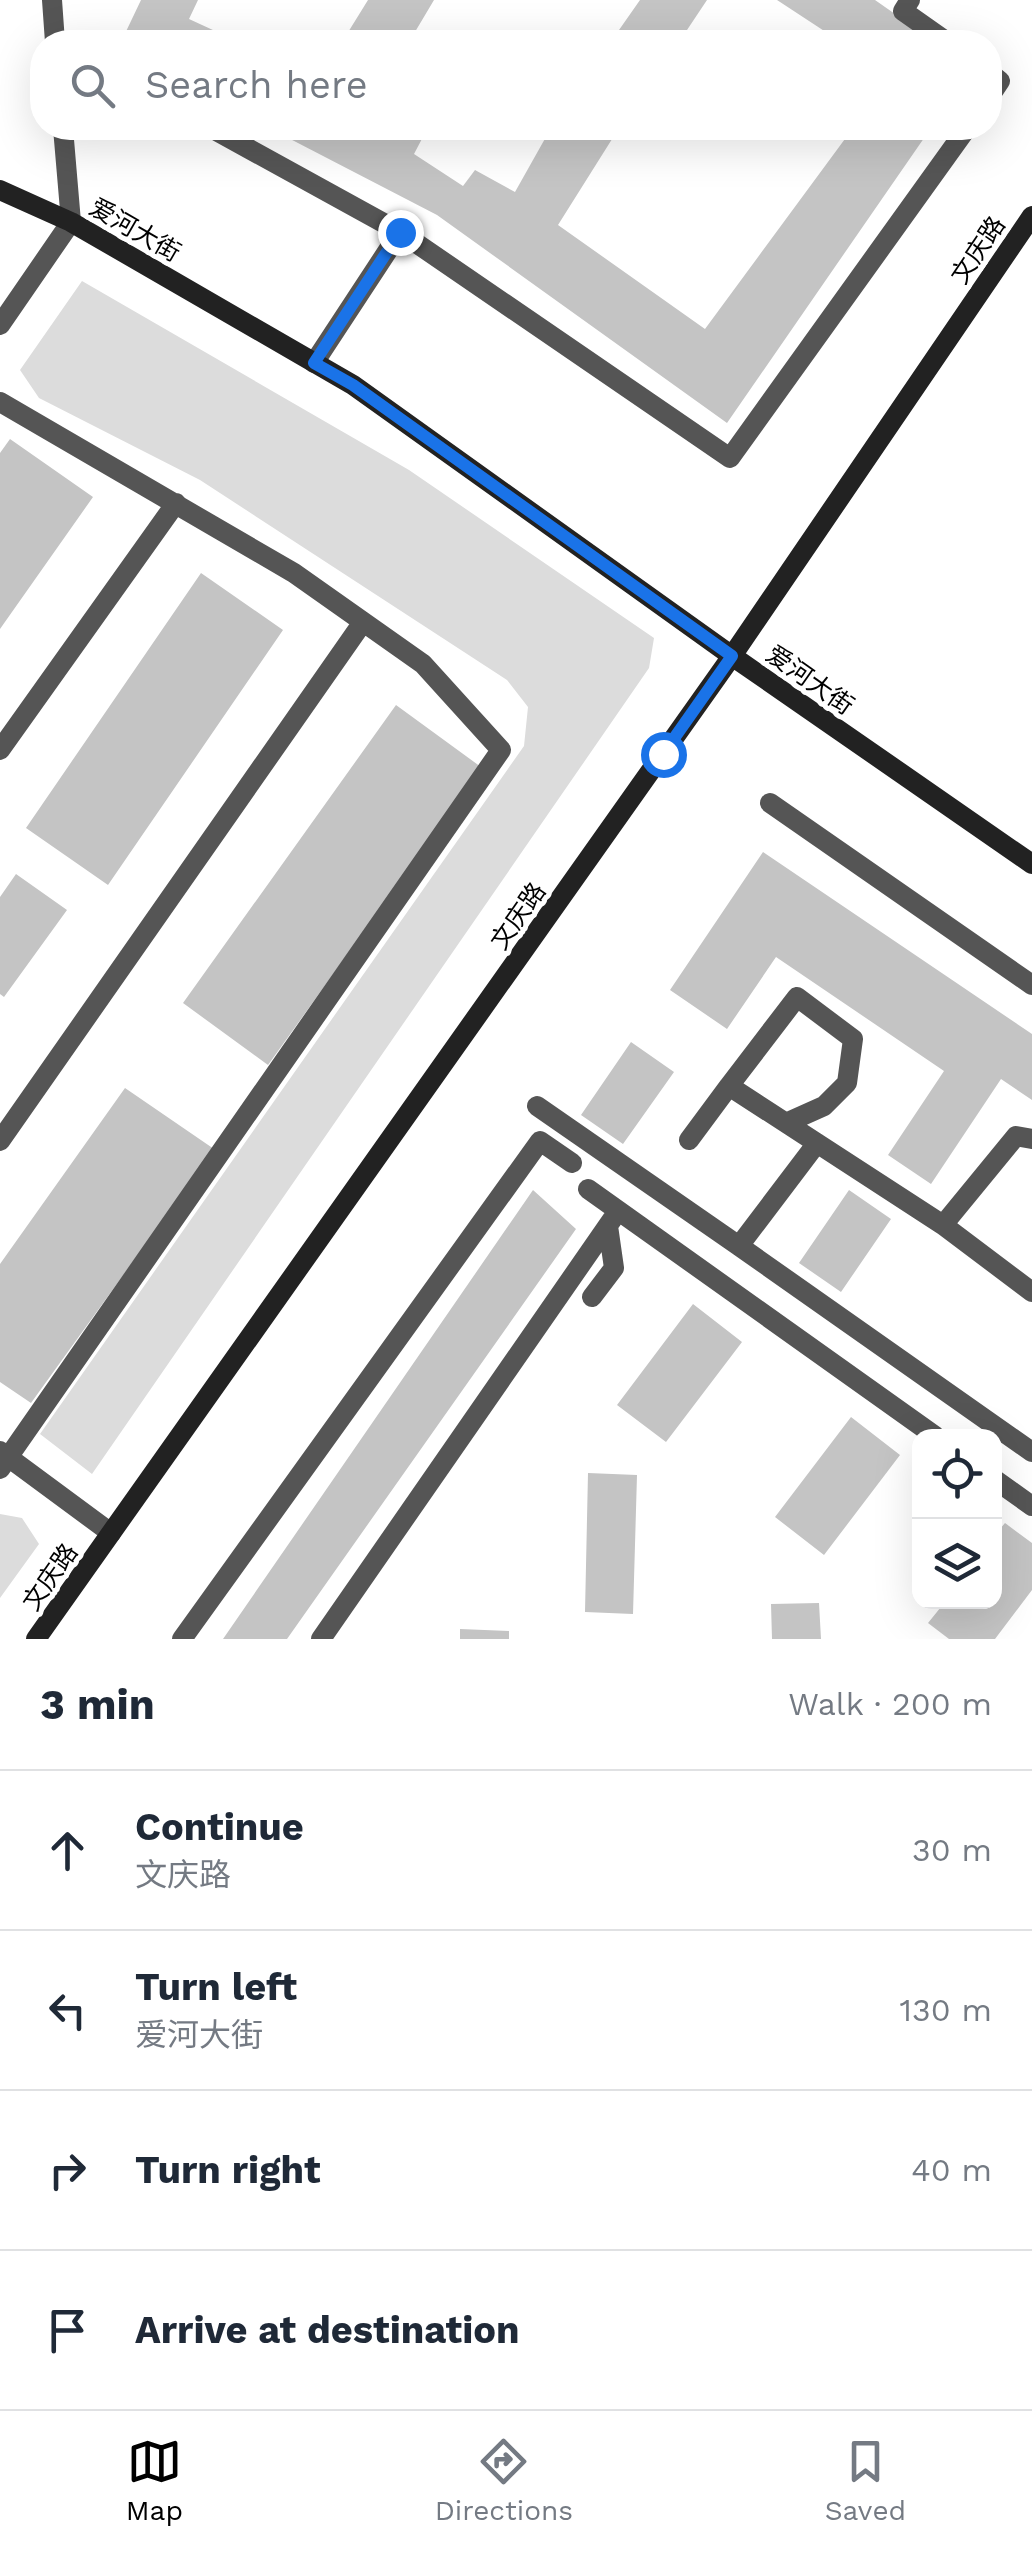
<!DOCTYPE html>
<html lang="en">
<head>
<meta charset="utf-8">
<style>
	:root { --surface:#fff; --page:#f6f6f7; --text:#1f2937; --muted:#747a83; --line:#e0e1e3; --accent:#000 }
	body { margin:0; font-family:"Work Sans","Noto Sans SC",sans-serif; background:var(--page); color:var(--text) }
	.controls { position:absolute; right:30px; bottom:30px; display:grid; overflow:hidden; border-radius:20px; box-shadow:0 10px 40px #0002 }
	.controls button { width:90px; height:90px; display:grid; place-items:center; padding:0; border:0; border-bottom:2px solid var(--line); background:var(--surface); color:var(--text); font:50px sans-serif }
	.stop { position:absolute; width:30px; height:30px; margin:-22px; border:8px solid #1a73e8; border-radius:50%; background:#fff }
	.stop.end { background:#1a73e8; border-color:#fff; box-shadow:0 2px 10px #0008 }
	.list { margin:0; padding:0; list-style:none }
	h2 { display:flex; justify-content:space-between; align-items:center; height:130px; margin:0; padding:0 40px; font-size:42px }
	h2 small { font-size:32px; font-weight:400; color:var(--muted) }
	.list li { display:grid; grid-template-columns:65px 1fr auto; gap:30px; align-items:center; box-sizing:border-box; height:160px; padding:0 40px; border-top:2px solid var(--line) }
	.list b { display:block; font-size:38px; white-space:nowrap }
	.list p { margin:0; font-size:32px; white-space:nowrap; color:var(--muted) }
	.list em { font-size:32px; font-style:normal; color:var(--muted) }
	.icon { flex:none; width:55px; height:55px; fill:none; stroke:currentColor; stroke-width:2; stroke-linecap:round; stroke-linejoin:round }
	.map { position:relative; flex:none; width:1032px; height:1639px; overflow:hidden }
	.search { position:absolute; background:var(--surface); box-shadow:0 10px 40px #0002; left:30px; right:30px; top:30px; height:110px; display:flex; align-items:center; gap:25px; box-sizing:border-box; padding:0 35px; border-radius:40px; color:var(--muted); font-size:38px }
	.sheet { height:770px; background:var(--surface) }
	nav { display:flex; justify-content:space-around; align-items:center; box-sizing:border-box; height:140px; border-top:2px solid var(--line); background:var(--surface); font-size:28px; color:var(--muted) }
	nav a { display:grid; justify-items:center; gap:5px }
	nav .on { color:var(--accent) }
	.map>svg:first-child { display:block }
</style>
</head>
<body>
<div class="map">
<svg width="1032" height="1639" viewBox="0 0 1032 1639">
	<rect width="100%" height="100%" fill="#fff"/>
	<path fill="#dcdcdc" d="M82,281L409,470L654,638L649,668L92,1474L40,1434L524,746L528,707L507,680L200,480L39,398L20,370Z
		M0,1514L22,1518L39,1544L0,1598Z"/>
	<path fill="#c4c4c4" d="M141,0H198L189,19L239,42H121Z
		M368,0H434L409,42H342Z
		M640,0H707L679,42H616L612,40Z
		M777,0H875L935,42H841Z
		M269,128H415L425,133L414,154L463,186L475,170L515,192L551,128H619L558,225L705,329L853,128H931L727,423L437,215Z
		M10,439L93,497L0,629V453Z
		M201,573L283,630L108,885L26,828Z
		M396,705L481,767L268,1065L183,1003Z
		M763,852L1032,1034V1100L1001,1079L931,1184L888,1155L944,1071L776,957L727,1029L670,990Z
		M16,874L67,910L4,997L0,994V897Z
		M631,1042L674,1072L623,1144L581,1115Z
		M125,1088L214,1149L31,1403L0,1382V1264Z
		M533,1190L576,1229L287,1639H223Z
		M849,1190L891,1219L841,1292L799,1263Z
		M693,1304L742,1342L666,1442L617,1405Z
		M851,1417L900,1455L824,1555L775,1517Z
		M588,1473L637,1475L633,1614L585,1612Z
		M1005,1523L1032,1543V1590L995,1639H949L928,1623L945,1602H994V1536Z
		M819,1603L821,1639H772L771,1604Z
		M460,1629L509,1631V1639H460Z"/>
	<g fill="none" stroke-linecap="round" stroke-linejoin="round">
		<path stroke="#555" stroke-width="20" d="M52,0L55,42
			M910,0L903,11L947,42
			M990,73L1000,81L990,96
			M211,128L400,232
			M0,325L71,222L63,128
			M314,363L400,232L730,458L967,128
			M0,402L294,573L423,664L501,750L0,1469
			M0,750L176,503
			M770,803L1032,985
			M537,1106L739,1246L817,1143
			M786,1123L824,1106L847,1083L853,1039L797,997L729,1086L943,1225L1016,1136L1032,1139
			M689,1140L729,1086
			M0,1141L363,622
			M588,1189L935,1436
			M943,1225L1032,1292
			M739,1246L1032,1452
			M592,1297L614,1268L608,1226
			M0,1451L111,1533
			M994,1479L1032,1506
			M182,1639L540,1141L572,1163
			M321,1639L618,1211"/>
		<path stroke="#222" stroke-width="20" d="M0,190L71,222L353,385L732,656L1032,864
			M36,1639L732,656L1032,216"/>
	</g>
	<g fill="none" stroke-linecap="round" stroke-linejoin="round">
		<path stroke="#1a73e8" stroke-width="12" d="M400,232L314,363L353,385L732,656L663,754"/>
	</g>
	<g text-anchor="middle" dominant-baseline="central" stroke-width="10" stroke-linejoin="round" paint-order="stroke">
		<g font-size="25" fill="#000" stroke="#fff">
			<text transform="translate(135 230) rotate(30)">爱河大街</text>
			<text transform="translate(978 250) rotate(-56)">文庆路</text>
			<text transform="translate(810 680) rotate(35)">爱河大街</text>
			<text transform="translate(518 916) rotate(-55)">文庆路</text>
			<text transform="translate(50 1577) rotate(-55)">文庆路</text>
		</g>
	</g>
</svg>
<div class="controls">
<button><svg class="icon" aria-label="locate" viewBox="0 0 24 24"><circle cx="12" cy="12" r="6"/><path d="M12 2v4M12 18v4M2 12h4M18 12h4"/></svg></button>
<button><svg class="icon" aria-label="layers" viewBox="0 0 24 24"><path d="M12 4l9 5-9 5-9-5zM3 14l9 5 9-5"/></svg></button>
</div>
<div class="stop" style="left:663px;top:754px"></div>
<div class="stop end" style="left:400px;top:232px"></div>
<div class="search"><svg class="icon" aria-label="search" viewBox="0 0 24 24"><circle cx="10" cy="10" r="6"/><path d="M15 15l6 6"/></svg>Search here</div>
</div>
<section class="sheet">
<h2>3 min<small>Walk · 200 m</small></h2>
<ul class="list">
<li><svg class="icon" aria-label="ahead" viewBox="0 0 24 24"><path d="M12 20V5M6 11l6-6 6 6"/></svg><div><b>Continue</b><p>文庆路</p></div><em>30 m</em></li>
<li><svg class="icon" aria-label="left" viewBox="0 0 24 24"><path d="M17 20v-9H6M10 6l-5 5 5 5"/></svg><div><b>Turn left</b><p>爱河大街</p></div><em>130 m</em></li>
<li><svg class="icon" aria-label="right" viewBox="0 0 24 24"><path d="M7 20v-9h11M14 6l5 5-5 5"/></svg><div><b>Turn right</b></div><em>40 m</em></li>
<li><svg class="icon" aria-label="arrive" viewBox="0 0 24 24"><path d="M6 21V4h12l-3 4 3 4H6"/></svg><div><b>Arrive at destination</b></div></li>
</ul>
</section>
<nav>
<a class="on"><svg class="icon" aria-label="map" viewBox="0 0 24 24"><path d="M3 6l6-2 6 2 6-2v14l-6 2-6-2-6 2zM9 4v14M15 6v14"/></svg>Map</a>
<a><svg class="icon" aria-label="directions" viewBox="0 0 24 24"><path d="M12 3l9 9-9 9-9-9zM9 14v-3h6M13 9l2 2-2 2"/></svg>Directions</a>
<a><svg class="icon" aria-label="saved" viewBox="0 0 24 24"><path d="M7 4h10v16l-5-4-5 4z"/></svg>Saved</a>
</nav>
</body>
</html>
